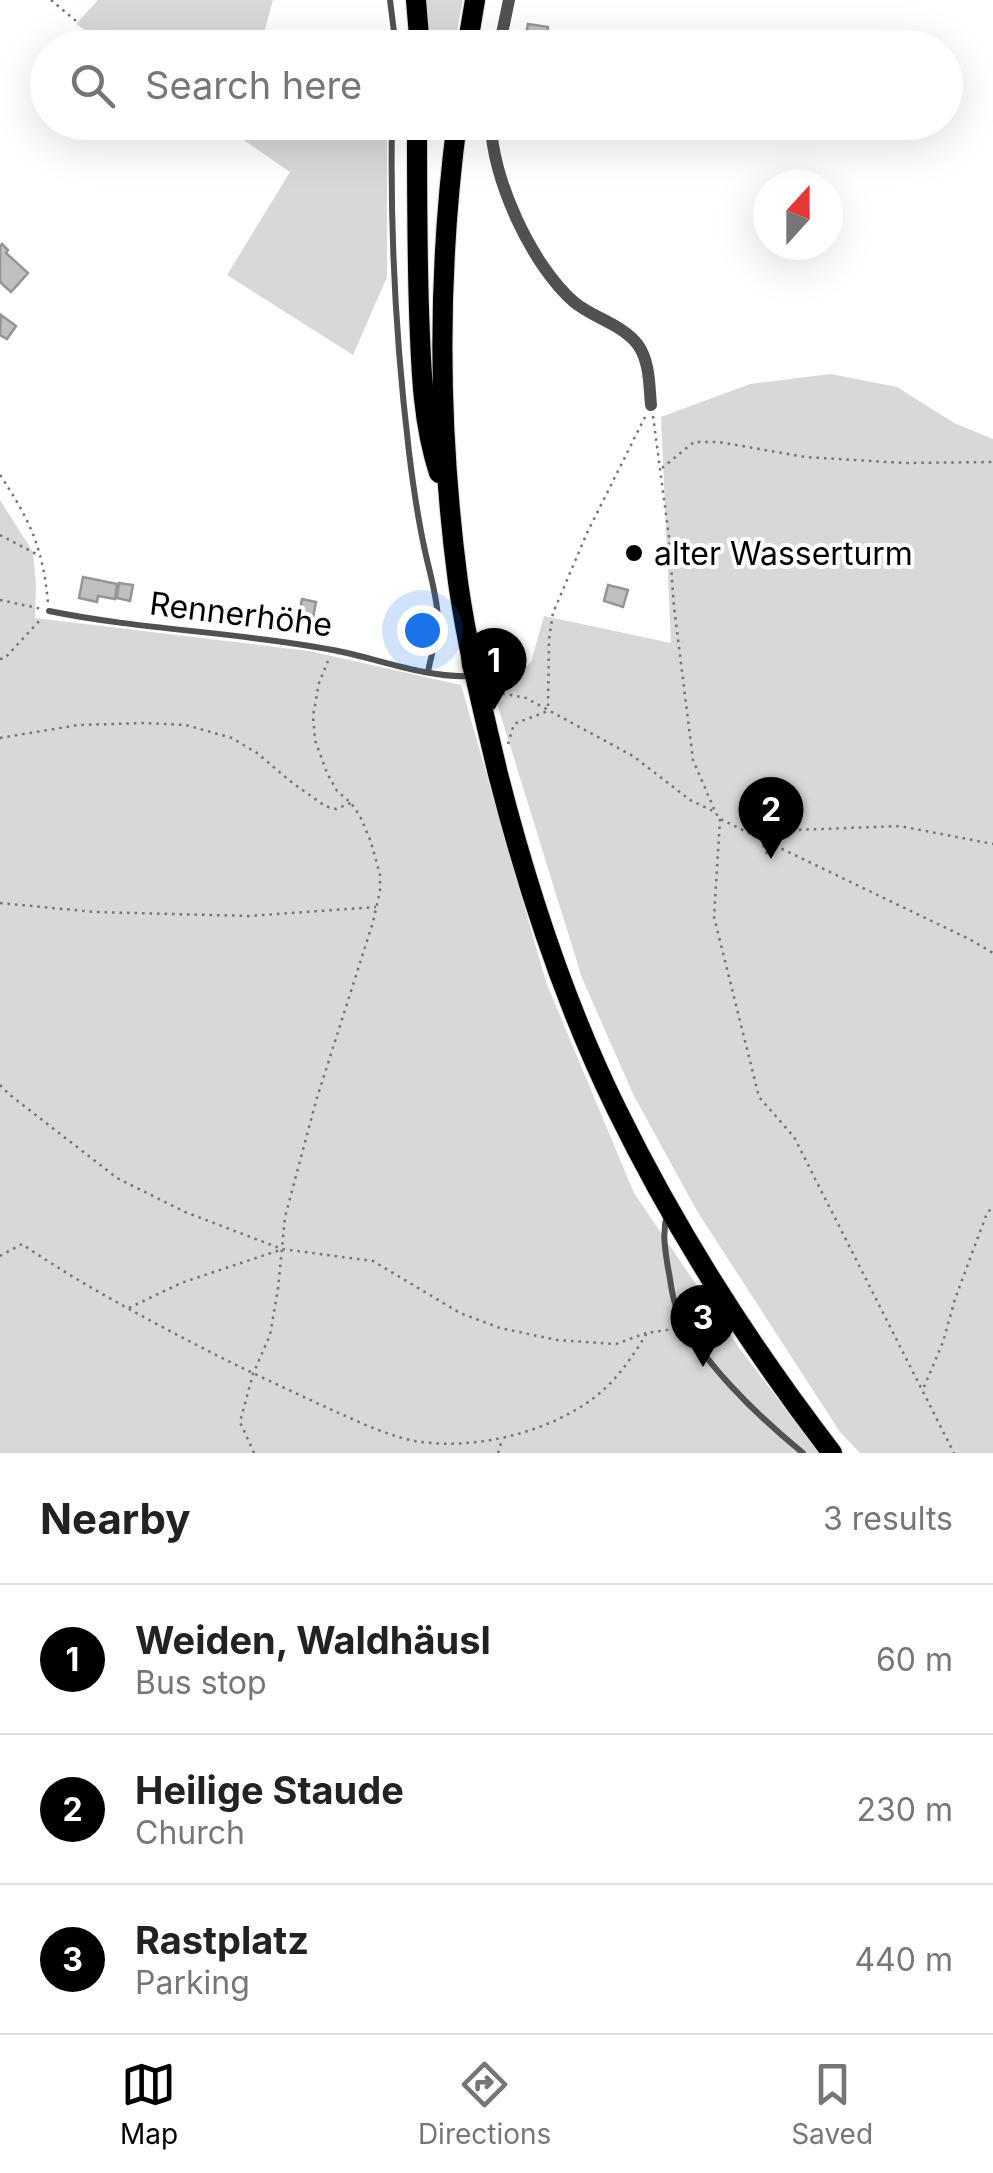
<!DOCTYPE html>
<html lang="en">
<head>
<meta charset="utf-8">
<style>
	:root { --surface:#fff; --page:#f2f2f2; --text:#222; --muted:#767676; --line:#e0e0e0; --accent:#000 }
	body { margin:0; font-family:Inter,sans-serif; background:var(--page); color:var(--text) }
	.compass { position:absolute; left:753px; top:170px; width:90px; height:90px; border-radius:50%; background:var(--surface); box-shadow:0 10px 40px #0002; rotate:21deg }
	.you { position:absolute; left:422px; top:630px; width:35px; height:35px; margin:-25px; border:8px solid #fff; border-radius:50%; background:#1a73e8; box-shadow:0 0 0 15px #1a73e833 }
	.badge { display:grid; place-items:center; width:65px; height:65px; border-radius:50%; background:var(--accent); color:#fff; font-size:32px; font-weight:700 }
	.pin { position:absolute; translate:-50% -82px; filter:drop-shadow(0 2px 5px #0008) }
	.pin::after { content:''; position:absolute; top:52px; width:35px; height:30px; background:inherit; clip-path:polygon(0 0,100% 0,50% 100%) }
	.list { margin:0; padding:0; list-style:none }
	h2 { display:flex; justify-content:space-between; align-items:center; height:130px; margin:0; padding:0 40px; font-size:42px }
	h2 small { font-size:32px; font-weight:400; color:var(--muted) }
	.list li { display:grid; grid-template-columns:65px 1fr auto; gap:30px; align-items:center; box-sizing:border-box; height:150px; padding:0 40px; border-top:2px solid var(--line) }
	.list b { display:block; font-size:38px; white-space:nowrap }
	.list p { margin:0; font-size:32px; white-space:nowrap; color:var(--muted) }
	.list em { font-size:32px; font-style:normal; color:var(--muted) }
	.icon { flex:none; width:55px; height:55px; fill:none; stroke:currentColor; stroke-width:2; stroke-linecap:round; stroke-linejoin:round }
	.map { position:relative; flex:none; width:993px; height:1453px; overflow:hidden }
	.search { position:absolute; background:var(--surface); box-shadow:0 10px 40px #0002; left:30px; right:30px; top:30px; height:110px; display:flex; align-items:center; gap:25px; box-sizing:border-box; padding:0 35px; border-radius:55px; color:var(--muted); font-size:38px }
	.sheet { height:580px; background:var(--surface) }
	nav { display:flex; justify-content:space-around; align-items:center; box-sizing:border-box; height:140px; border-top:2px solid var(--line); background:var(--surface); font-size:28px; color:var(--muted) }
	nav a { display:grid; justify-items:center; gap:5px }
	nav .on { color:var(--accent) }
	.map>svg:first-child { display:block }
</style>
</head>
<body>
<div class="map">
<svg width="993" height="1453" viewBox="0 0 993 1453">
	<rect width="100%" height="100%" fill="#fff"/>
	<path fill="#d8d8d8" d="M98,0H273L261,44L267,47H110L76,24Z
		M423,0H463L454,47H433Z
		M219,123H387V277L353,355L227,275L290,172Z
		M831,374L897,387L954,423L993,439V1453H860L840,1432L697,1211L634,1096L582,978L495,697L531,662L544,616L671,643L661,417L750,384Z
		M0,500L33,552L36,585L35,618L309,651L461,685L546,982L634,1193L740,1349L819,1453H0Z"/>
	<path fill="#c0c0c0" stroke="#959595" stroke-width="2.5" d="M528,24L548,27L546,42L525,39Z
		M2,244L8,250L6,253L28,273L11,292L0,282V247Z
		M1,315L16,326L7,339L0,335Z
		M83,577L117,584L115,599L98,596L97,602L79,598Z
		M119,583L133,585L130,601L117,598Z
		M608,585L628,590L623,607L604,601Z
		M302,599L316,602L313,618L311,617L309,624L301,622L302,616L299,615Z"/>
	<g fill="none" stroke-linecap="round" stroke-linejoin="round">
		<defs>
			<path id="primary" d="M416,0L420,48
				M467,48L475,0
				M417,122C417,185 417,248 419,310C421,365 422,421 439,473
				M457,122C437,274 438,430 458,582C467,646 483,711 498,774C527,888 564,1002 616,1108C676,1231 749,1345 832,1453"/>
		</defs>
		<use href="#primary" stroke="#dbdbdb" stroke-width="22"/>
		<path stroke="#737373" stroke-width="2.5" stroke-dasharray="2.5 5" stroke-linecap="butt" d="M51,0L76,21
			M653,416L669,537L674,607L693,760L715,811
			M662,468L694,442H719L805,457L905,463L993,462
			M0,475C30,520 43,548 48,603
			M0,535L40,556
			M0,600L42,609
			M0,659L5,658L42,618
			M495,692L526,698L633,756L690,800L715,812L720,819L971,940L993,953
			M548,706L549,639L553,613L587,533L646,415
			M0,738L78,725L143,723L186,725L232,738L257,753L290,781L325,806L336,809L351,803
			M508,744L514,724L545,712L547,709
			M720,819L714,917L759,1097L794,1137L954,1453
			M767,854L759,836L796,830L900,826L993,844
			M0,903L95,912L249,916L376,907
			M0,1085L10,1095L117,1178L185,1212L282,1249L373,1261L460,1313L500,1328L557,1340L616,1344L646,1333
			M0,1256L22,1244C85,1287 152,1322 220,1357C256,1375 293,1392 330,1409C357,1421 385,1435 415,1441C473,1451 548,1433 595,1397C617,1380 633,1356 647,1333L674,1329
			M129,1308L181,1283L280,1250
			M924,1387L943,1342L955,1299L987,1213L993,1207
			M254,1453L240,1422L253,1374L270,1335L278,1289L285,1217L316,1101L373,922L380,891V875L371,842L360,816L351,803L337,791L327,773L315,740L313,716L319,683L328,661
			M498,1453L502,1440"/>
		<path stroke="#515151" stroke-width="6" d="M390,0L396,48
			M392,122C390,232 396,343 409,452C413,485 418,519 425,551C430,574 437,596 438,619C438,636 431,655 428,672
			M49,611C142,630 239,632 333,650C376,658 426,678 469,676
			M667,1214C662,1234 665,1249 668,1268C671,1281 671,1294 676,1306C696,1358 760,1418 803,1453"/>
		<path stroke="#515151" stroke-width="12" d="M499,48L509,0
			M491,122C491,177 532,266 574,302C593,318 624,325 638,345C650,362 649,385 651,405"/>
		<use href="#primary" stroke="#000" stroke-width="20"/>
	</g>
	<circle fill="#000" stroke="#fff" stroke-width="4" cx="634" cy="553" r="10"/>
	<g text-anchor="middle" dominant-baseline="central" stroke-width="8" stroke-linejoin="round" paint-order="stroke">
		<g font-size="32" fill="#000" stroke="#fff" text-anchor="start">
			<text x="654" y="553">alter Wasserturm</text>
		</g>
		<g font-size="32" fill="#000" stroke="#fff">
			<text transform="translate(241 614) rotate(7)">Rennerhöhe</text>
		</g>
	</g>
</svg>
<svg class="compass" viewBox="-18 -18 36 36"><path d="M0-13l5 13h-10z" fill="#e53935"/><path d="M0 13l5-13h-10z" fill="#767676"/></svg>
<div class="you"></div>
<div class="pin badge" style="left:494px;top:710px">1</div>
<div class="pin badge" style="left:771px;top:859px">2</div>
<div class="pin badge" style="left:703px;top:1367px">3</div>
<div class="search"><svg class="icon" aria-label="search" viewBox="0 0 24 24"><circle cx="10" cy="10" r="6"/><path d="M15 15l6 6"/></svg>Search here</div>
</div>
<section class="sheet">
<h2>Nearby<small>3 results</small></h2>
<ul class="list">
<li><span class="badge">1</span><div><b>Weiden, Waldhäusl</b><p>Bus stop</p></div><em>60 m</em></li>
<li><span class="badge">2</span><div><b>Heilige Staude</b><p>Church</p></div><em>230 m</em></li>
<li><span class="badge">3</span><div><b>Rastplatz</b><p>Parking</p></div><em>440 m</em></li>
</ul>
</section>
<nav>
<a class="on"><svg class="icon" aria-label="map" viewBox="0 0 24 24"><path d="M3 6l6-2 6 2 6-2v14l-6 2-6-2-6 2zM9 4v14M15 6v14"/></svg>Map</a>
<a><svg class="icon" aria-label="directions" viewBox="0 0 24 24"><path d="M12 3l9 9-9 9-9-9zM9 14v-3h6M13 9l2 2-2 2"/></svg>Directions</a>
<a><svg class="icon" aria-label="saved" viewBox="0 0 24 24"><path d="M7 4h10v16l-5-4-5 4z"/></svg>Saved</a>
</nav>
</body>
</html>
